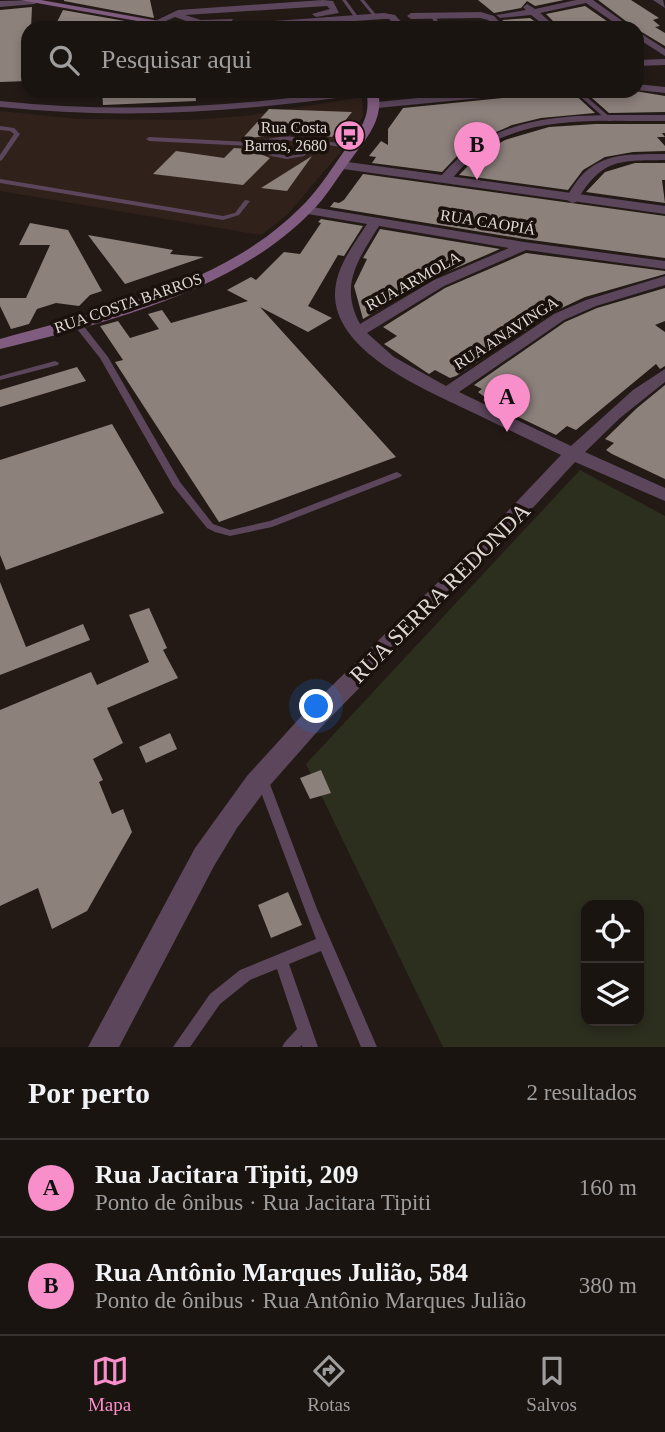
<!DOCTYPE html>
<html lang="pt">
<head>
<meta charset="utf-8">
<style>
	:root { --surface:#1a1410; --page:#27211e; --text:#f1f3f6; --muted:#9f9e9f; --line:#383330; --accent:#f98fca }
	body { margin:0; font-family:"Times New Roman",serif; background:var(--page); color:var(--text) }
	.controls { position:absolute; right:21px; bottom:21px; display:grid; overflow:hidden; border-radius:14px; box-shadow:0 4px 10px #0003 }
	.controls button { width:63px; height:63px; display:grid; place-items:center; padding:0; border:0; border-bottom:2px solid var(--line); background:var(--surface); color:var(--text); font:35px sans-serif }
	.you { position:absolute; left:317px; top:707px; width:24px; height:24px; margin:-18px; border:5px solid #fff; border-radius:50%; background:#1a73e8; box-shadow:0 0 0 10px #1a73e833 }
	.badge { display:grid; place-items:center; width:46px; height:46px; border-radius:50%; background:var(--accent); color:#111; font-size:23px; font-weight:700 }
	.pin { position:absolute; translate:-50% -58px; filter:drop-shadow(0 2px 4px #0008) }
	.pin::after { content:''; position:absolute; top:37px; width:24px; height:21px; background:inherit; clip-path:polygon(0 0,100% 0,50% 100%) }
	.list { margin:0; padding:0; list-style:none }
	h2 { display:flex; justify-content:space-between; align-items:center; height:91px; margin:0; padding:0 28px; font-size:30px }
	h2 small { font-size:23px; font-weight:400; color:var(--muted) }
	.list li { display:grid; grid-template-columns:46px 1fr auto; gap:21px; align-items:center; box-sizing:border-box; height:98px; padding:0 28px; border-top:2px solid var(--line) }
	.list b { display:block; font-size:26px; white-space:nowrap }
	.list p { margin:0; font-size:23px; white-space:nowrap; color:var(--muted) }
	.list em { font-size:23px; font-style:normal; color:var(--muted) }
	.icon { flex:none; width:38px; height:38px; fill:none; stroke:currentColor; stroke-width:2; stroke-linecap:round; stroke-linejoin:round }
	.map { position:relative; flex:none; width:665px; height:1047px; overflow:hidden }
	.search { position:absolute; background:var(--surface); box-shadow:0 4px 10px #0003; left:21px; right:21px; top:21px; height:77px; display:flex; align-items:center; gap:18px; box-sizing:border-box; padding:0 24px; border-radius:21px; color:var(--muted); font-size:26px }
	.sheet { height:287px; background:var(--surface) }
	nav { display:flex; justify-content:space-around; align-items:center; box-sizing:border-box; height:98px; border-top:2px solid var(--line); background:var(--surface); font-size:19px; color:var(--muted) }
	nav a { display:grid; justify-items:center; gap:4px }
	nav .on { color:var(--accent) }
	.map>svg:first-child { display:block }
</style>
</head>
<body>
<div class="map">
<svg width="665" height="1047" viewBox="0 0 665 1047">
	<rect width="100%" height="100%" fill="#231a16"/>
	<path fill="#31211b" d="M362,97L363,116L339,154L287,215L261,235L0,191V111L78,119L191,120L245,116Z"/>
	<path fill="#2c2e1e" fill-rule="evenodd" d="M580,470L665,516V1047H443L306,764ZM586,905H639V1021H586Z"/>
	<path fill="#8d817c" d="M64,0H150L154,18L64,1Z
		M478,0H564L535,6L527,1L521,8L494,13Z
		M598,0H631L659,18L653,20L660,26L655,27L665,33V46L635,28Z
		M585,6L617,28H560L546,14Z
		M32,7L31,28H28V81L0,82V10Z
		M63,10L136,23L133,24L134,28H54Z
		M530,18L544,28H515L502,20Z
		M102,91H195L196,101L103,105Z
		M571,91L595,113L541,118L512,125L485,137L459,154L442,172L372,163L376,157L369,156L381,141L388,145V129L403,108Z
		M584,91H635L665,96V112L609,113Z
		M269,109L352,112L332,137L296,132L242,139Z
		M596,124H665V133H662L665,137H657L665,146V151L633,152L605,157L583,170L568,190L459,175L480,154L505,140L549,127Z
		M234,148L249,149L270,158L243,185L153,174L176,151L224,158Z
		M312,156L287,191L261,188Z
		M635,163H665V180H662L665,203L586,192L605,172Z
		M363,174L665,216V258L524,239L330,207L334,202L339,203L344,200Z
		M321,219L363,226L344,256L338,255L308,306L332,318L308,332L260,307L396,457L219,522L115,362L123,360L100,326L118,321L130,338L159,329L148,314L162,310L171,323L248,301L227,290L251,277L256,280L284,252L300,254L321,223L318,222Z
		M30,223L68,230L102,291L90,295L79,306L56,303L37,309L29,324L11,329L0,306V298H26L50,245H19Z
		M380,229L500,249L433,278L363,319L354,286L367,259L363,258Z
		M88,235L173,250L170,254L204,257L125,284Z
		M526,253L665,271V274L585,297L553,312L456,376L450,378L435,370L429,374L384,344L397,336L383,327L445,288Z
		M665,288V321L655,325L665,332V366L660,369L656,364L576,430L567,426L556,435L483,400L486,398L478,392L482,389L474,385L565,322L597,308Z
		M77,367L86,381L0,407V390Z
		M665,385V479L612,454L606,450L614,443L605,439L637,408Z
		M112,424L164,513L6,570L0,555V460Z
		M0,582L26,647L83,624L90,640L0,675Z
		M149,608L167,648L163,650L178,678L107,708L123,743L93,759L103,780L99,782L112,814L123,809L132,832L87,911L52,929L38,888L0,906V710L91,672L97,685L149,662L129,615Z
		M170,733L177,749L146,763L139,747Z
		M321,770L331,793L310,799L300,778Z
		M288,892L302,925L271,938L258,905Z"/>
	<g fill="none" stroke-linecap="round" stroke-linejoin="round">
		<path fill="#5c465c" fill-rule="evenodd" d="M342,0H346L359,18H355Z
			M360,0H364L378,17H374Z
			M432,14H434L442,28H438L430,15Z
			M574,91H580L612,119V121H608Z
			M0,126L14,128L20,134L2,160L0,161V155L14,134L10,131L0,130Z
			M286,136L354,145L357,147L354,149L315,143L311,151L304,156L287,159L271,156L250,146L149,141L146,139L149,137L250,142ZM286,140L309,143C299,165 272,153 256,145Z
			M0,179L223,216L235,213L245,200L250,201L239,215L223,220L0,183Z
			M73,320H79L108,357L180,482L213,524L230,530L270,521L394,473L397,472L402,475L400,477L272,527L230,536L215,532L207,528L173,486L100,358L73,324Z
			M55,361L59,363L58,365L0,380V376Z
			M262,773L266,775L268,779L317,909L377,1047H361L321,951L289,964L318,1047H302V1045L300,1047H282L285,1042L297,1029L277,969L250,980L220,1004L190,1047H173L210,994L240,970L316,939L256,779L258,775Z"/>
		<path fill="#5c465c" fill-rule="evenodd" d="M38,0L35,4L0,7V1Z
			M323,0L333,1L339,13L316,17L312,14L330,9L327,6L185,15L201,20L233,19L230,24L200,26L175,17L157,25L153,22L178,10Z
			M576,0H593L632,28H622L586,3L540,13L557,28H548L531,15L500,18L496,15L526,10L523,7L527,4L535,9Z
			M653,0H663L665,8Z
			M481,12L494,16L505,28H496L488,20L480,18L411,19L407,16L411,13Z
			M384,13L395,15L407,28H398L389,19H384L254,28H214L218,25Z
			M637,31L665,49V56L637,38Z
			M665,59V65L637,66V60Z
			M637,84L665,87V93L637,90Z
			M343,91H369L364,94C242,112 123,120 0,107V101C115,113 229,108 343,91Z
			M490,91H527L522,94L377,108L372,105L377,102Z
			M665,115V121C606,122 536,114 483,148C470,157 459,171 448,183L438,180C497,106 580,116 665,115Z
			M665,154V160C617,161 603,158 576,202L572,203L566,199C589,153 618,154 665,154Z
			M306,206L524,242L665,261V269L526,250L444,286L367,333L394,357L446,386L554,314L586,300L665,276V285L596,306L564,320L459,392L571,446L633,390L665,369V382L620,418L585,452L665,488V501L575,462L482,563L324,724L264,792L237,828L214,866L119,1047H88L195,848L247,776L307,710L468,553L561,455C532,441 503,427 474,413C429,391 338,355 335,297C334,269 353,246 367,224L302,213V207ZM379,226L509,248L434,280L360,324C339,285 358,260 379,226Z"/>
		<path fill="#5c465c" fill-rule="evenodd" d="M341,161L665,206V214L336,168L335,165Z"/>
		<path fill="#805c80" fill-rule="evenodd" d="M20,0H41L198,28H176Z
			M366,91H378C384,119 368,136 352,158C338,176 327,197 310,213C234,291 103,324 0,349V339C103,310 222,286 300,208C316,193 328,174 340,157C355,135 373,120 366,91Z"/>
	</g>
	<defs>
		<symbol id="bus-disc" viewBox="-11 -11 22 22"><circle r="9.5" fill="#f98fca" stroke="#1a110d"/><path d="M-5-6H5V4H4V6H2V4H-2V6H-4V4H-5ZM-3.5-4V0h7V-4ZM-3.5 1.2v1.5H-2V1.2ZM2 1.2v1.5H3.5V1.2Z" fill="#111"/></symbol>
	</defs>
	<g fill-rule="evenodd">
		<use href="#bus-disc" x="332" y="118" width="35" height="35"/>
	</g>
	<g text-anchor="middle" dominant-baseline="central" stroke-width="7" stroke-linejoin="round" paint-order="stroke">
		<g font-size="16" fill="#ded7d4" stroke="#1a110d" text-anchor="end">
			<text x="327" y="127">Rua Costa<tspan x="327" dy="18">Barros, 2680</tspan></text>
		</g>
		<g font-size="16" fill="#ded7d4" stroke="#1a110d">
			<text transform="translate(488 222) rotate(9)">RUA CAOPIÁ</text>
			<text transform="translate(413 281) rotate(-29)">RUA ARMOLA</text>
			<text transform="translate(128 303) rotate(-19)">RUA COSTA BARROS</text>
			<text transform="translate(506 333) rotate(-33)">RUA ANAVINGA</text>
		</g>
		<g font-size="23" fill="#ded7d4" stroke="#1a110d">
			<text transform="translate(440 593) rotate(-45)">RUA SERRA REDONDA</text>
		</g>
	</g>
</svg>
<div class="controls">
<button><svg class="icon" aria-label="locate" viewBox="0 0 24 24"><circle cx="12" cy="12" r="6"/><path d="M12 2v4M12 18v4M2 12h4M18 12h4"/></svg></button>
<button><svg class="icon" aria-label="layers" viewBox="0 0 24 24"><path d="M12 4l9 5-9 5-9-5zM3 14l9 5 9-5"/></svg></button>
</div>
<div class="you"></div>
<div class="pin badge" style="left:507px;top:432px">A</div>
<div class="pin badge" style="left:477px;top:180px">B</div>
<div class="search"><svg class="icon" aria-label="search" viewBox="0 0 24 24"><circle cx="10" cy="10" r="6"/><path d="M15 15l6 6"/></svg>Pesquisar aqui</div>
</div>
<section class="sheet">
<h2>Por perto<small>2 resultados</small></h2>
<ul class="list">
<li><span class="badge">A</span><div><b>Rua Jacitara Tipiti, 209</b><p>Ponto de ônibus · Rua Jacitara Tipiti</p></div><em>160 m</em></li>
<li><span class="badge">B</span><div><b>Rua Antônio Marques Julião, 584</b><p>Ponto de ônibus · Rua Antônio Marques Julião</p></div><em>380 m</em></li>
</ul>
</section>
<nav>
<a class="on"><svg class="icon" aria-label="map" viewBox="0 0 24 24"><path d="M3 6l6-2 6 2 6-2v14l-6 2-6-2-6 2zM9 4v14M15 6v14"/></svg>Mapa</a>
<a><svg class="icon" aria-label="directions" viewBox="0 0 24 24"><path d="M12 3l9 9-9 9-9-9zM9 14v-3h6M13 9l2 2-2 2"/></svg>Rotas</a>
<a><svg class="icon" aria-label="saved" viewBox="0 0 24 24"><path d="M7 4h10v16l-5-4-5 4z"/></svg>Salvos</a>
</nav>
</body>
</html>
